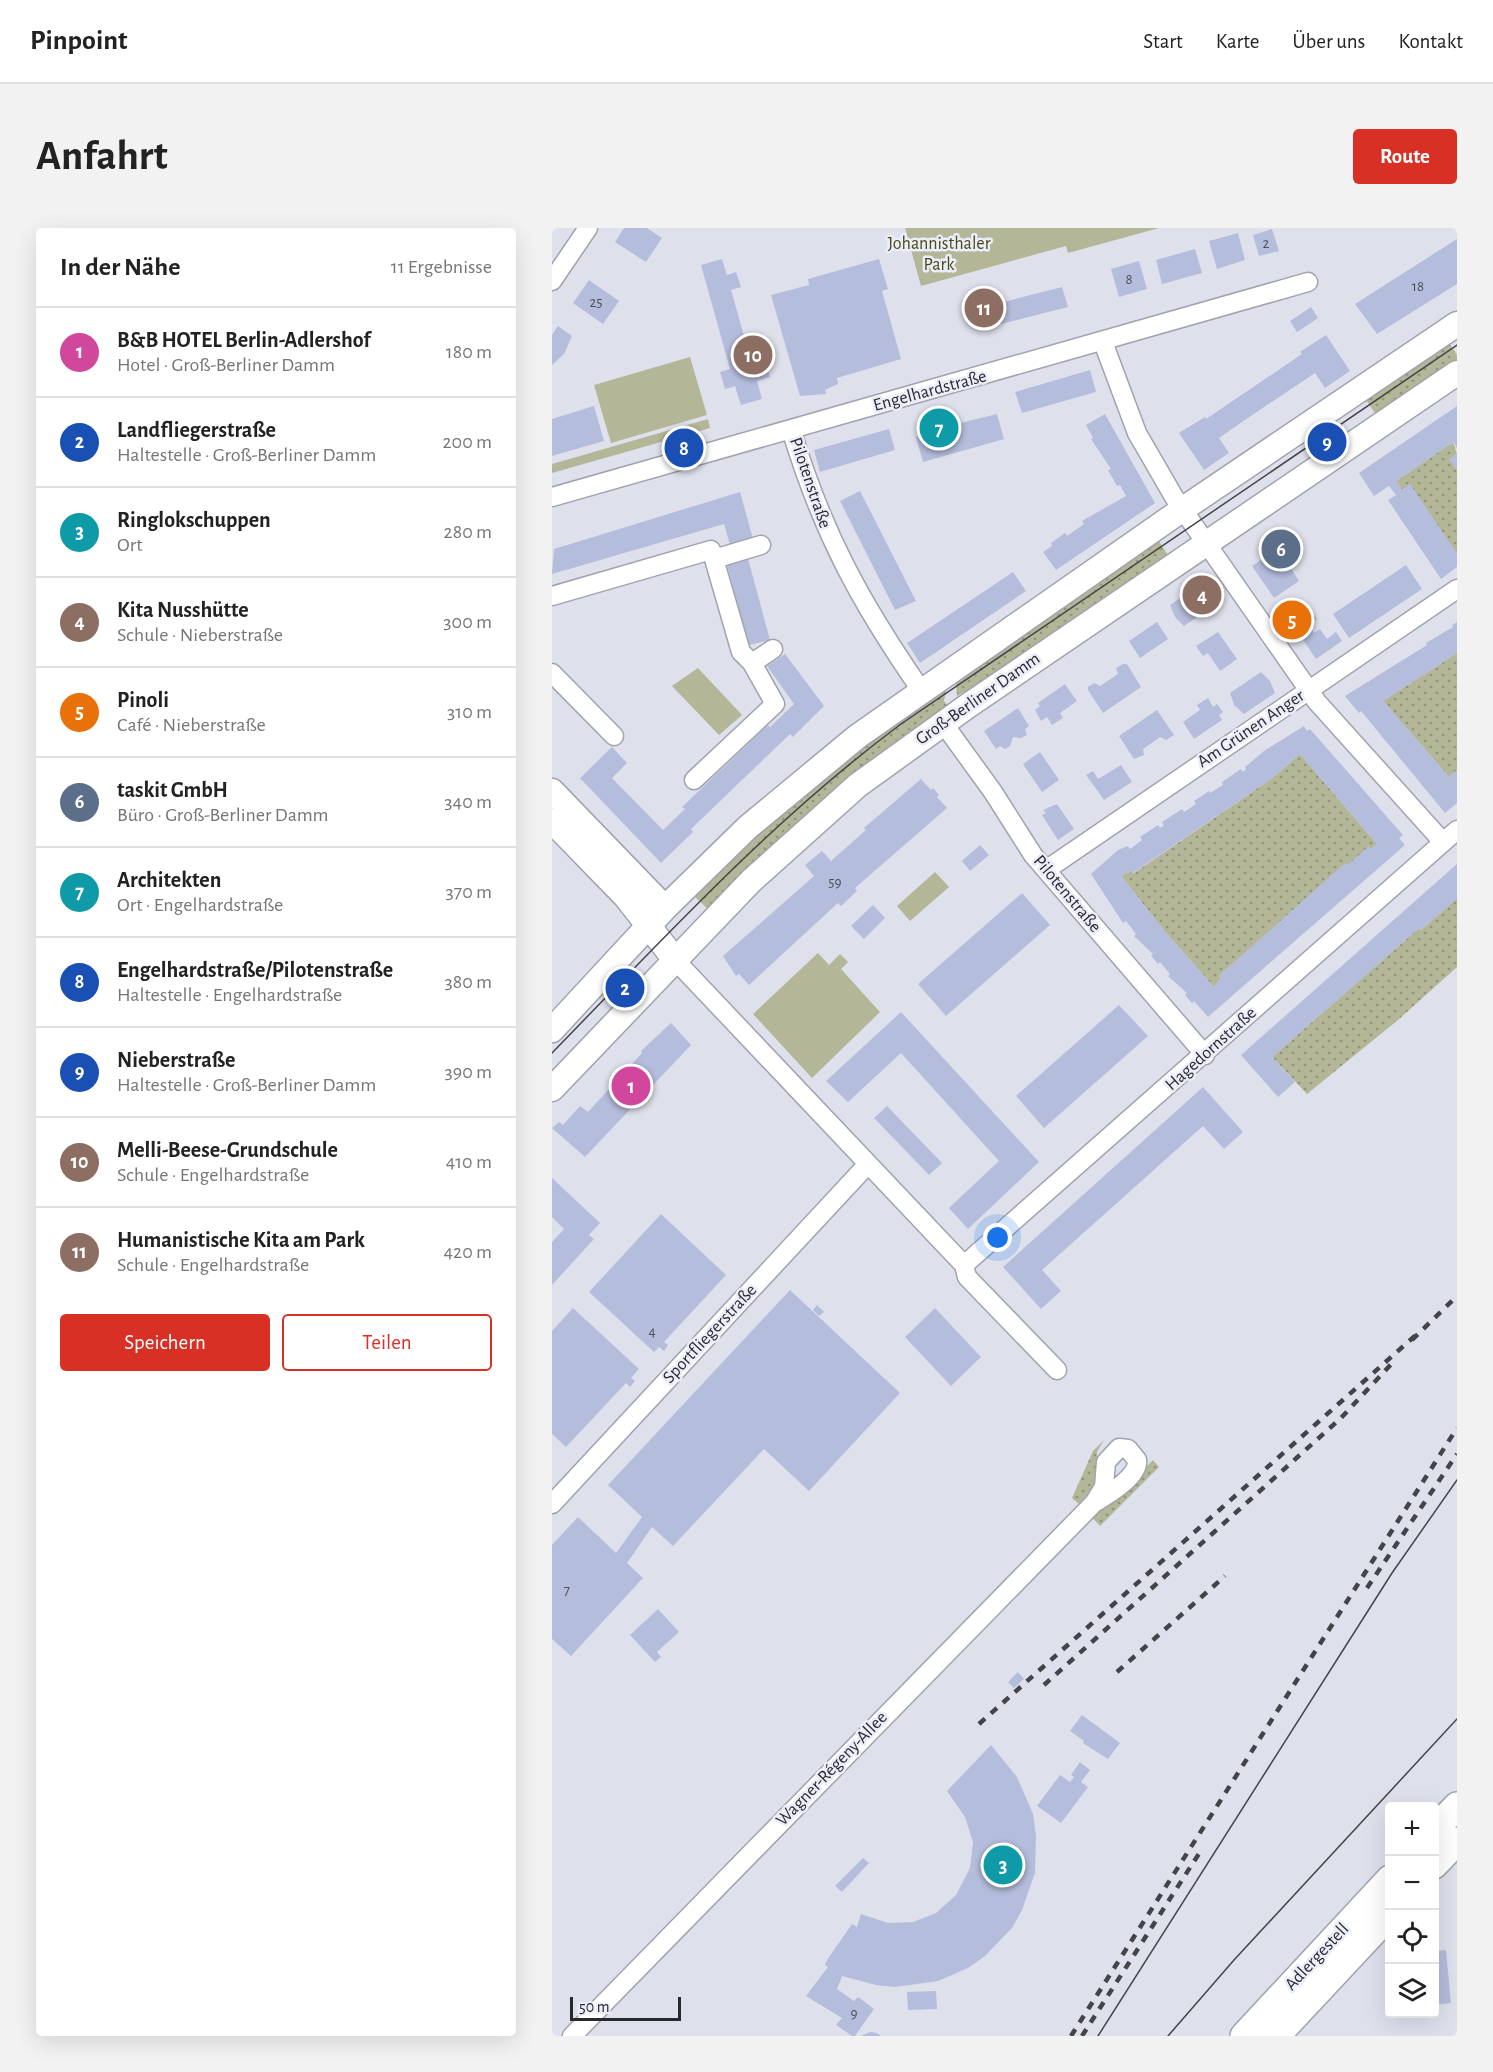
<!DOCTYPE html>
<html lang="de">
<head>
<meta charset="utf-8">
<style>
	:root { --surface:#fff; --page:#f2f2f2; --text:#222; --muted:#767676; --line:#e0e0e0; --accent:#d93025 }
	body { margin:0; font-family:"Alegreya Sans",sans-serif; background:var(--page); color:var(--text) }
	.controls { position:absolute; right:18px; bottom:18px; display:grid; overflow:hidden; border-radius:6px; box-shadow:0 6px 24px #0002 }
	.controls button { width:54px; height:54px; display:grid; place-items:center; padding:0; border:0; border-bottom:2px solid var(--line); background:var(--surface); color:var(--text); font:30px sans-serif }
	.scale { position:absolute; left:18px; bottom:15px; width:111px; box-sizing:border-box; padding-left:6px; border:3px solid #28292d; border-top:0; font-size:16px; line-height:21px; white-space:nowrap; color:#28292d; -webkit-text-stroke:4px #ebeefa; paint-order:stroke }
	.you { position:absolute; left:446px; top:1010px; width:21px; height:21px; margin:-15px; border:4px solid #fff; border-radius:50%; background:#1a73e8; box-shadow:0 0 0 9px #1a73e833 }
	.badge { display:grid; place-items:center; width:39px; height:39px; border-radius:50%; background:var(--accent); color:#fff; font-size:20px; font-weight:700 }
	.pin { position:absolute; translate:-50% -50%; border:3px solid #fff; box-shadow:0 2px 6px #0006 }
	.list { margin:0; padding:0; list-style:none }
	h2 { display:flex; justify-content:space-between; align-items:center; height:78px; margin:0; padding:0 24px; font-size:26px }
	h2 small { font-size:20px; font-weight:400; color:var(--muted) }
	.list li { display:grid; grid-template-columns:39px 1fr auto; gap:18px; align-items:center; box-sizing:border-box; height:90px; padding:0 24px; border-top:2px solid var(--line) }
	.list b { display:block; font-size:22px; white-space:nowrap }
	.list p { margin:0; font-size:20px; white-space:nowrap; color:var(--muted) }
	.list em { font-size:20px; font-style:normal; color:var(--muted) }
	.actions { display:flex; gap:12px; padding:18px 24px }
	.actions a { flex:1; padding:14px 0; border:2px solid var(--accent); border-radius:6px; text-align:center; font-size:21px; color:var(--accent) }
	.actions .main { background:var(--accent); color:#fff }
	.icon { flex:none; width:33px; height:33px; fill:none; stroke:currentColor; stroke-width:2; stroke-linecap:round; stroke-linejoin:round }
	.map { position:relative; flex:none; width:905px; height:1808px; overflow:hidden; border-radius:6px }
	header { display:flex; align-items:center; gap:36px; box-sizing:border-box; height:84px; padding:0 30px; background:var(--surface); border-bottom:2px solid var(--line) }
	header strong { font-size:28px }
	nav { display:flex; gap:33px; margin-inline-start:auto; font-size:21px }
	.intro { display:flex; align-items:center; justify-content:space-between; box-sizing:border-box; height:144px; padding:0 36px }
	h1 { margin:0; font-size:42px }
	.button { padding:15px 27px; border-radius:6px; background:var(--accent); color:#fff; font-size:21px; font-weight:700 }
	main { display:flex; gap:36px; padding:0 36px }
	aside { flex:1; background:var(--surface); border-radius:6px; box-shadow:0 6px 24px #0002 }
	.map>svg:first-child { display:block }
</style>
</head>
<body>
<header>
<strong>Pinpoint</strong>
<nav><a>Start</a><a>Karte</a><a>Über uns</a><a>Kontakt</a></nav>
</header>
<div class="intro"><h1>Anfahrt</h1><a class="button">Route</a></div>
<main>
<aside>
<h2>In der Nähe<small>11 Ergebnisse</small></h2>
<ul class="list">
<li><span class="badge" style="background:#d1479c">1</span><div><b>B&amp;B HOTEL Berlin-Adlershof</b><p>Hotel · Groß-Berliner Damm</p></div><em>180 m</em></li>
<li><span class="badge" style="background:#1a4fb4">2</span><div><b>Landfliegerstraße</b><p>Haltestelle · Groß-Berliner Damm</p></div><em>200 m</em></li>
<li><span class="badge" style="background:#0f9aa8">3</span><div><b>Ringlokschuppen</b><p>Ort</p></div><em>280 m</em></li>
<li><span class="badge" style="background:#8d6e63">4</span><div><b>Kita Nusshütte</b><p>Schule · Nieberstraße</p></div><em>300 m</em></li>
<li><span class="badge" style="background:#e8710a">5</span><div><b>Pinoli</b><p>Café · Nieberstraße</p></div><em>310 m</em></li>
<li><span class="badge" style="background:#5c6f8a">6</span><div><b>taskit GmbH</b><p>Büro · Groß-Berliner Damm</p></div><em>340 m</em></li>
<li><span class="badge" style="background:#0f9aa8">7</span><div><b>Architekten</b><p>Ort · Engelhardstraße</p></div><em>370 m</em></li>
<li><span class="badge" style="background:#1a4fb4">8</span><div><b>Engelhardstraße/Pilotenstraße</b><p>Haltestelle · Engelhardstraße</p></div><em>380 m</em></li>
<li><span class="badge" style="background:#1a4fb4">9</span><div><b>Nieberstraße</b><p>Haltestelle · Groß-Berliner Damm</p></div><em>390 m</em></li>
<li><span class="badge" style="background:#8d6e63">10</span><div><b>Melli-Beese-Grundschule</b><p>Schule · Engelhardstraße</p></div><em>410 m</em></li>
<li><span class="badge" style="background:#8d6e63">11</span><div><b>Humanistische Kita am Park</b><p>Schule · Engelhardstraße</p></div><em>420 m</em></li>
</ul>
<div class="actions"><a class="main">Speichern</a><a>Teilen</a></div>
</aside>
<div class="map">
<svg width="905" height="1808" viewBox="0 0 905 1808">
	<defs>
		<pattern id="grass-dots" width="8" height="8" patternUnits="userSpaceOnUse" patternTransform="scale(1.5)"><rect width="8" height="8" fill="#b3b697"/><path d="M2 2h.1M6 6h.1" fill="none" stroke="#92947c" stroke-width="1.8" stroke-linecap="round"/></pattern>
	</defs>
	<rect width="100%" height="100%" fill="#dee1ec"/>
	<path fill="url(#grass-dots)" d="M895,112L905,127V136L827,191L812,169Z
		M901,214L905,226L898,231L905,242V326L858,257L850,262L844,253Z
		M605,310L619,332L417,470L412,464L405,468L404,455L400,449Z
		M905,425V542L897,549L831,473Z
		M384,460L388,466L394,462L392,473L399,482L159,684L141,667L239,572Z
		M748,526L825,616L819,621L817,619L796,637L793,636L667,748L669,750L662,759L614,705L569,648L579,643L582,645L719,551Z
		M905,670V739L846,792L755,866L720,829L867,700L869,702Z
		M552,1212L545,1224L544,1256L527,1276L520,1270L541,1223Z
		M601,1232L607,1239L548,1298L537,1286L562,1272Z"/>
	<path fill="#b3b697" d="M353,0H607L516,25L514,18L369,58Z
		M138,129L155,187L59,215L42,157Z
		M156,191L158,200L0,245V236Z
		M146,440L190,487L167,507L120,458Z
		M383,644L397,659L358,693L345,678Z
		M266,725L277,737L288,726L296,734L289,741L328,784L260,850L201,786Z"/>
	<path fill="#b5bddc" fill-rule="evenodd" d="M72,0H95L110,10L94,34L63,14Z
		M720,1L727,23L707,28L701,7Z
		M686,5L693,32L665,41L657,13Z
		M905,11V56L825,106L803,76Z
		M643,21L650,45L610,56L604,32Z
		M170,31L175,47L184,44L189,59L179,62L196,122L209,118L218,149L205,153L210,171L189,177L183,158L173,161L168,144L178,141L149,37Z
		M327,31L336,61L330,63L349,131L285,150L286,156L273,162L274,166L248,168L219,67L257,57L256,51Z
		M587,33L595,61L567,69L559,41Z
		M37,52L67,73L51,96L21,75Z
		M510,59L516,79L445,97L440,77Z
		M759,79L766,90L745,104L738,93Z
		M6,98L20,108L12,126L0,137V107Z
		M774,107L798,143L773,160L763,145L690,194L667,210L677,225L652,242L627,205L653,189L654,191L750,126L748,124Z
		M538,142L544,164L470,185L463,164Z
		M42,178L52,213L0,228V191Z
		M905,178V220L901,214L844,253L850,262L858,256L905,326V339L889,351L836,272L844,267L837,258L822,268L807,245Z
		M445,186L452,211L371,234L364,209L381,204L380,202Z
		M553,186L603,275L504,342L491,324L500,318L499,315L513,305L515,308L532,296L530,293L574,268L568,257L565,258L556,242L559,241L539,211L541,210L534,197Z
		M337,201L343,222L268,244L262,222Z
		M905,226V242L897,231Z
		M308,263L364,373L343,382L288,273Z
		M188,264L201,311L178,317L172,296L0,346L2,321Z
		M736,314L747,328L736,336L747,353L722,370L700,338Z
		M195,327L218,412L197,417L174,333Z
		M854,337L870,361L797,410L781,386Z
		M461,344L474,363L368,435L355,415Z
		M649,356L654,363L658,364L663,377L632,398L623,389L618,377Z
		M754,375L765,391L756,397L762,405L768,401L775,411L784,404L790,413L764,431L735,388Z
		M605,394L616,411L588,430L577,413Z
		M905,394V425L831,473L897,549L905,542V575L893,585L809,483L807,485L793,468L875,417L874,415L901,399L900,397Z
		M666,404L685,431L668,443L656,425L651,428L644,418Z
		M233,426L272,478L241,509L238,506L139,601L141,604L109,635L28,550L60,519L75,535L60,550L111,602L133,581L130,579L216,497L218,499L242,476L215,438Z
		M571,436H575L589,459L551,485L536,462V459L542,455L548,458L566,446L564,440Z
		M709,444L718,453L723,465L692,486L682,477L678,465Z
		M513,456L525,473L508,485L511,490L500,497L495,489L489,493L483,482L488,478L486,475Z
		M656,470L661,479L665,476L671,484L667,487L670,492L642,511L631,494L648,482L645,477Z
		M466,480L477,498L473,501L475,507L469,510L461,509L458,518L453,521L448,518L444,521L432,503Z
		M605,482L622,507L614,512L608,509L591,521L592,527L582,531L567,508Z
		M752,498L755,503L758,501L851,607L847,610L853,617L656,789L642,773L640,775L633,767L635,765L616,748L618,746L608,734L606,736L599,728L601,726L582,708L584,706L574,693L571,695L539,646L566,622L576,618L578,621L590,612L588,609L606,597L608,600L612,598L610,594L630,581L632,584L644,576L642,573L657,563L658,565L666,560L671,557L670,554L689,541L691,544L694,541L693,539L712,523ZM748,526L825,616L819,621L817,618L796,637L793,635L667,748L669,750L662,759L614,705L569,648L579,643L581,645L719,551Z
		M488,524L507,552L490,564L471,536Z
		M569,537L580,554L552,572L534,547L541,543L546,551Z
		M369,551L379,562L381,560L387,567L385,569L395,580L303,660L305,663L289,678L286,675L197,757L187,746L184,748L171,728L262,648L253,637L270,623L279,633L314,602L312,600Z
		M505,576L522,601L506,612L490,587L494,585L491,582Z
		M428,617L437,627L418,643L410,633Z
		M905,636V670L869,702L867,700L720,829L743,854L726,869L689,827Z
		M470,665L498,697L394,788L366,756Z
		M321,677L333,690L312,711L299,698Z
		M567,777L596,808L492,900L464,868Z
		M349,784L487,934L416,1001L397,980L447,933L349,825L296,874L274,853Z
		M119,795L139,817L33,929L0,900L7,894L11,897L28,878L36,884L90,825L89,823Z
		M651,859L691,904L672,921L651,898L490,1042L509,1063L489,1081L451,1039Z
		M335,878L390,935L377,947L322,890Z
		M0,950L48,995L37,1007L42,1011L0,1057V1014L12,1001L0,989Z
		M109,986L174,1047L112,1114L116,1117L112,1123L107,1119L102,1124L37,1064Z
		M238,1062L348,1165L257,1263L212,1221L121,1318L100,1299L75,1335L91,1350L19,1428L0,1411V1317L26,1289L64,1325L90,1289L56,1257Z
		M265,1077L272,1084L267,1088L261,1082Z
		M21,1080L87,1141L79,1150L83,1153L78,1159L74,1155L14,1219L0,1206V1103Z
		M383,1080L429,1129L399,1158L353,1109Z
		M106,1381L127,1404L105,1424L109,1429L103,1434L78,1407Z
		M466,1444L472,1451L462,1460L456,1454Z
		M530,1487L568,1515L556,1531L531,1515L532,1513L518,1503Z
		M439,1517L465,1549L481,1586L484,1608L483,1645L470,1682L460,1700L433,1728L416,1740L386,1753L343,1759L324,1757L290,1748L285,1761L302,1773L306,1769L322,1781L303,1808H300L284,1797L290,1790L254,1768L276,1739L273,1737L275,1732L293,1706L300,1696L305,1699L309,1686L336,1695L361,1694L384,1685L404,1667L418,1640L421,1614L413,1589L395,1563Z
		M528,1534L538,1542L529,1554L536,1559L509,1595L485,1578L508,1547L518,1554L522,1549L519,1547Z
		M311,1630L317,1635L290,1664L283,1658Z
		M894,1722L899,1775L882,1777V1723Z
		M384,1763L385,1781L356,1782L355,1764Z
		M318,1804L325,1805L329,1808H309Z"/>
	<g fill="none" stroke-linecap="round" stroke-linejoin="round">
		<defs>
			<path id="minor" d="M0,53L36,0
				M551,114L585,205L622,269L765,474L891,614
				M239,201C270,304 308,374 369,462
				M0,269L756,54
				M162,331L189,424L200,435
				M0,368L159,322L162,331L209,317
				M0,445L62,508
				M391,495L441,564L481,627L653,827
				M142,552L223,476L200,435L221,421
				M494,642L905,361
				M124,733L412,1037L415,1049L505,1142
				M412,1037L905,602
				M0,1276L316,936
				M20,1808L542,1275L552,1259L554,1234L567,1220L576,1221L585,1232C588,1248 554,1268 542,1275"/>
			<path id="secondary" d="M0,563L113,680
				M0,593L74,669L124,733
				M0,802L113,680L196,599L306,508L631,281L905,96
				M0,861L199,653L306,557L417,477L905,145"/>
			<path id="primary" d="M882,1602L905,1578
				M882,1637L905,1613
				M692,1808L838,1651
				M724,1808L838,1686"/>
		</defs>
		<use href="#minor" stroke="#a0a3ae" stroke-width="21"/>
		<use href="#secondary" stroke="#a0a3ae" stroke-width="27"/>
		<use href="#primary" stroke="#a0a3ae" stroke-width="30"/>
		<use href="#minor" stroke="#fff" stroke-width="18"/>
		<use href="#secondary" stroke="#fff" stroke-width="24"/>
		<use href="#primary" stroke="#fff" stroke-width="27"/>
		<path stroke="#434449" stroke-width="1.5" d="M0,825C112,710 220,592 349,496L905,117
			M546,1808L840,1345L905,1252
			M616,1808L682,1732L905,1491"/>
		<path stroke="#434449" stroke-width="4.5" stroke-dasharray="8 8" stroke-linecap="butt" d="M860,1112L905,1068
			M815,1360L905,1226
			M565,1444L673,1348
			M492,1457L789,1190L844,1131
			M427,1496L865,1106
			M519,1808L905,1200
			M530,1808L648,1624"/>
	</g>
	<g text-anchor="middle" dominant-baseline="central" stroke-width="5" stroke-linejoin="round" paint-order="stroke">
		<g font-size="15" fill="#4b4e59">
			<text x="714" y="15">2</text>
			<text x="577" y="51">8</text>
			<text x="866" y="58">18</text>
			<text x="44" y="74">25</text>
			<text x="283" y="654">59</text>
			<text x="100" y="1103">4</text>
			<text x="15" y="1362">7</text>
			<text x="302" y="1785">9</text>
		</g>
		<g font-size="18" fill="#494b15" stroke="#ebeefa">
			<text x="387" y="16">Johannisthaler<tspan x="387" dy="21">Park</tspan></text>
		</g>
		<g font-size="18" fill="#28292d" stroke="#ebeefa">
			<text transform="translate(378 163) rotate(-15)">Engelhardstraße</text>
			<text transform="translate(258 255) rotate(71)">Pilotenstraße</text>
			<text transform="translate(426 471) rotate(-35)">Groß-Berliner Damm</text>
			<text transform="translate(699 501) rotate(-34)">Am Grünen Anger</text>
			<text transform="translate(515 666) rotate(50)">Pilotenstraße</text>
			<text transform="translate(659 821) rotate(-42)">Hagedornstraße</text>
			<text transform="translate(158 1106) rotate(-47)">Sportfliegerstraße</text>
			<text transform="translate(280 1541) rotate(-46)">Wagner-Régeny-Allee</text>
			<text transform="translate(765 1729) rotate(-47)">Adlergestell</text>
		</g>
	</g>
</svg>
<div class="controls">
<button>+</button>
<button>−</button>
<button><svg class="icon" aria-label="locate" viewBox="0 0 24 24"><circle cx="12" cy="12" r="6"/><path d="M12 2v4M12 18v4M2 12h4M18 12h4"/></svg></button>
<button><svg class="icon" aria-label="layers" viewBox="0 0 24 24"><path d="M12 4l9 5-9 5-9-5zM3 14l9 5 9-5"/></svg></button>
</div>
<div class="scale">50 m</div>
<div class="you"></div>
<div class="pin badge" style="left:79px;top:858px;background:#d1479c">1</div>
<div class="pin badge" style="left:73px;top:760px;background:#1a4fb4">2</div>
<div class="pin badge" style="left:451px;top:1637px;background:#0f9aa8">3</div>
<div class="pin badge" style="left:650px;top:367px;background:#8d6e63">4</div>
<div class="pin badge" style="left:740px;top:392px;background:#e8710a">5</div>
<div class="pin badge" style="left:729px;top:321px;background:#5c6f8a">6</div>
<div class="pin badge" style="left:387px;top:200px;background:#0f9aa8">7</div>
<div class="pin badge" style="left:132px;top:220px;background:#1a4fb4">8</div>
<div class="pin badge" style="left:775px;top:214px;background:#1a4fb4">9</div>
<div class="pin badge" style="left:201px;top:127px;background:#8d6e63">10</div>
<div class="pin badge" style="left:432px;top:80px;background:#8d6e63">11</div>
</div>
</main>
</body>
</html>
